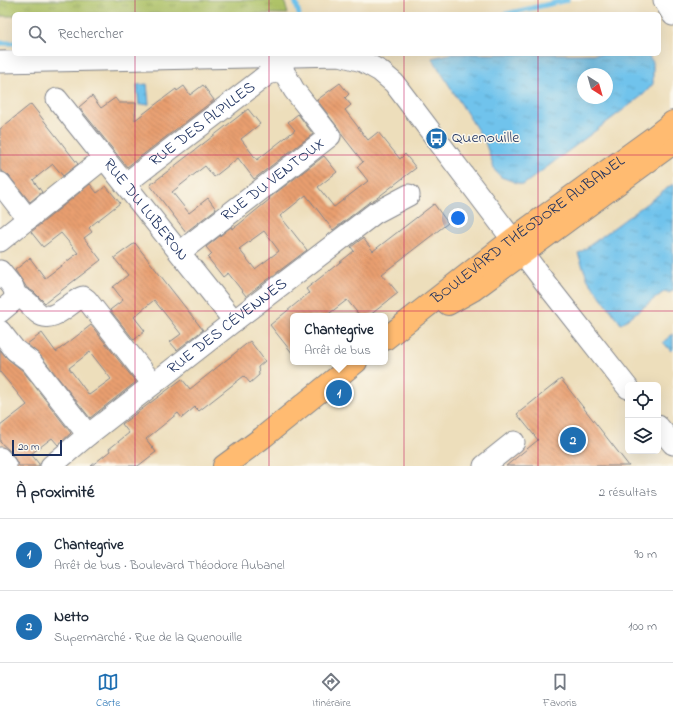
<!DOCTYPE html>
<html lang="fr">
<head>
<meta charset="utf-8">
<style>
	:root { --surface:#fff; --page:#f6f6f7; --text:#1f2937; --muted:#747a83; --line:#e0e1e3; --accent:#1f6fb2 }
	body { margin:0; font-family:"Indie Flower",sans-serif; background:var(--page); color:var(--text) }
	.controls { position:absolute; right:12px; bottom:12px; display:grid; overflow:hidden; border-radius:6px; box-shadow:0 4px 16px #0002 }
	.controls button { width:36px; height:36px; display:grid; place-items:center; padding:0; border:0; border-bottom:1px solid var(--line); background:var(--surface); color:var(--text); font:20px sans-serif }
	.compass { position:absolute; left:577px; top:68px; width:36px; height:36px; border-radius:50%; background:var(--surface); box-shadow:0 4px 16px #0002; rotate:143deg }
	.scale { position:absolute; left:12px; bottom:10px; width:50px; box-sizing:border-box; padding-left:4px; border:2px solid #1b2f5e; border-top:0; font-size:11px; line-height:14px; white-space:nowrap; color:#1b2f5e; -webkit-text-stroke:3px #fbf7ec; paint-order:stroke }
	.you { position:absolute; left:458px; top:218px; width:14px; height:14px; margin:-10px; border:3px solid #fff; border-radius:50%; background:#1a73e8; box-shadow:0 0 0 6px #1a73e833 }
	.badge { display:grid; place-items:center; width:26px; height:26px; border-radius:50%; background:var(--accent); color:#fff; font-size:13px; font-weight:700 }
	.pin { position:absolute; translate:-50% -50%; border:2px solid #fff; box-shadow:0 1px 4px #0006 }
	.popup { position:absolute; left:290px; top:313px; width:98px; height:52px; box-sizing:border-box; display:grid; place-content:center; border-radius:6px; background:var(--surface); filter:drop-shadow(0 1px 3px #0005); font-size:13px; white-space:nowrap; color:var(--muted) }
	.popup b { font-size:15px; color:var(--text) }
	.popup::after { content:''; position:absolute; left:50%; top:100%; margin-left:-8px; border:8px solid transparent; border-top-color:var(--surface) }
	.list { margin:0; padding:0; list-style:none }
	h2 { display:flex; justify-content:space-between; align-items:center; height:52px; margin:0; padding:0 16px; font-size:17px }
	h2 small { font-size:13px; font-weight:400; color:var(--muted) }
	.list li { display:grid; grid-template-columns:26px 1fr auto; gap:12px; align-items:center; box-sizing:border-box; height:72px; padding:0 16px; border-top:1px solid var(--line) }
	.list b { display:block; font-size:15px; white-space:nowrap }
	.list p { margin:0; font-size:13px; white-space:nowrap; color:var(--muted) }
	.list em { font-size:13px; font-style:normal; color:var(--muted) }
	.icon { flex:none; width:22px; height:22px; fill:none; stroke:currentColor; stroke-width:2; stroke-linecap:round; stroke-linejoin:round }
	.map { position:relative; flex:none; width:673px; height:466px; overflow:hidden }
	.search { position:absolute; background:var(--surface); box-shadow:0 4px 16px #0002; left:12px; right:12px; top:12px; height:44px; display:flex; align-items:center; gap:10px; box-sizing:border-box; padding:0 14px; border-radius:6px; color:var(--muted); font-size:15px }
	.sheet { height:196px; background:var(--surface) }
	nav { display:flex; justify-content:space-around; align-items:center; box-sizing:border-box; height:56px; border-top:1px solid var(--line); background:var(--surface); font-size:11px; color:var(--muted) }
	nav a { display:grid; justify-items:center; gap:2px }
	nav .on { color:var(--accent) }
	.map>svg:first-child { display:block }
</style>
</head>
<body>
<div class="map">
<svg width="673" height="466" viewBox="0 0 673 466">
	<defs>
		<pattern id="grass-tufts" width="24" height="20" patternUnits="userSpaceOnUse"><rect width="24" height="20" fill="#afc367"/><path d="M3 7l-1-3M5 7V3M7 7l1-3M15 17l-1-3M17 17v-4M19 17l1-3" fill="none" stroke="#8e9f58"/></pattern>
		<pattern id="water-ripples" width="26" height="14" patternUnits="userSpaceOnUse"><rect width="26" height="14" fill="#70c3ec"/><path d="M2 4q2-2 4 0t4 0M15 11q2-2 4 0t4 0" fill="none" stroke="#5b9fc2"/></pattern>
		<pattern id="building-back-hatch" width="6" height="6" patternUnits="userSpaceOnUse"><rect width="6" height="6" fill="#e99f6f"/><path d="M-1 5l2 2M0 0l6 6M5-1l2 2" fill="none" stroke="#bc825e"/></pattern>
	</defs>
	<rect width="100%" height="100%" fill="#fbf7ec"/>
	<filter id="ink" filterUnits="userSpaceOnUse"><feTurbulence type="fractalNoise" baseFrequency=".025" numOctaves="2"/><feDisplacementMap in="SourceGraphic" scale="8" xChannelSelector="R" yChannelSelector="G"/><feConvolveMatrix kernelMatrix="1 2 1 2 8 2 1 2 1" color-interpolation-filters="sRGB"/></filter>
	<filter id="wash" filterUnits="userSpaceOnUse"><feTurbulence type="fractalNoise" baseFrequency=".012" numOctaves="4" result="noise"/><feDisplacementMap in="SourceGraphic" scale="16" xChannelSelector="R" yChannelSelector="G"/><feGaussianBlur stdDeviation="0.9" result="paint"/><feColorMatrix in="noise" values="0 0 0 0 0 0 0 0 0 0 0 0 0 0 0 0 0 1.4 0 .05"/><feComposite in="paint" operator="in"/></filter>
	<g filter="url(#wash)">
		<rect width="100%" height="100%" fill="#eddebb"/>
		<path fill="url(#grass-tufts)" stroke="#657962" d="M0,0H284L288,14H14V16H0Z"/>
		<path fill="url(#water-ripples)" stroke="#4679a5" fill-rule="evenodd" d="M450,54H647L653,62V84L643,95L523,185L501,177L495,171L485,142L432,58ZM583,74H607V98H583Z
			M147,84L149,104L139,105L137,85Z
			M673,184V291L669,293L665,291L621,324L588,280L578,254Z
			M673,334V349L671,351L663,342Z"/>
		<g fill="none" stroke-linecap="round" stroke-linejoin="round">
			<path stroke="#70c3ec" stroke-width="5" d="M295,0L299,14
				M506,14L567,0
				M0,43H14"/>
		</g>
		<g id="blocks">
			<path fill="url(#building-back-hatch)" fill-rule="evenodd" d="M340,83L349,94L345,98L351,105L345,110L368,140L378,132L400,159L405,154L416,168L377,198L368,203L333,230L306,195L280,216L307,250L246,296L228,273L223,277L208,258L212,254L206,247L231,227L232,229L238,225L270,199L269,198L324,156L337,172L318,187L334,207L368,181L357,167L363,162L342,135L339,129L317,100ZM264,231L279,251L255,269L239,249Z
				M203,85L214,100L127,167L79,107L92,96L101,108L115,98L119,103H136L135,120L176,89L177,91L184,86L190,95Z
				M31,104L78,164L63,176L53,164L33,180L42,192L30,202L9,176L0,170V129Z
				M248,109L260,124L241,139L257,160L295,130L288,122L298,114L313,134L254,179L238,158L214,177L205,166L172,192L189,213L208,198L216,209L186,232L150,185Z
				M90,184L97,193L106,186L120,203L92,225L89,228L92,232L84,238L101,260L45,303L34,292L27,288L15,270L30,258L45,278L78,253L61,233L43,247L31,232Z
				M434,204L448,223L382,274L398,293L369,316H360L347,300L326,316H293V354L270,325L309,293L306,289L354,251L351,247L363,238L373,251Z
				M135,243L203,330L177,350L170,342L181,334L154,300L134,317L145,331L134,340L110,310L123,300L113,287L128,275L114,258Z
				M91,325L136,382L90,418L40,355L27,344L42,333L56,352ZM90,352L111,379L89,395L69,368Z
				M250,341L265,361L258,367L259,375L250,383L244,376L199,411L195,407L182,418L178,413L146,439L156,452L138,466H91L110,451L109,449L129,433L122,424L182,379L190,389Z
				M0,350L8,359L23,371L71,433L58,445L52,438L31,454L39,464V466H19L10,451L0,442V426L27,405L0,372Z
				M561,379L629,466H506L538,440L517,414Z"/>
		</g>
	</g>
	<g filter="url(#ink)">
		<use href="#blocks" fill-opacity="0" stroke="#84868c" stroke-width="1"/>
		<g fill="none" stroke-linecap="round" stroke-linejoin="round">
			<defs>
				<g id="minor">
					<path d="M664,0L673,15"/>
					<path d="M0,62L340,55L362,61L380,71L394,83L547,285L628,388"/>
					<path id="s1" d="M57,99L234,321"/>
					<path d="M0,183L28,219"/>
					<path id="s2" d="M125,184L268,74L283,70"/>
					<path d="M0,241L104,158"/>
					<path id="s3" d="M180,252L330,136L294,90L283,70L284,55"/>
					<path d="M0,271L13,287L16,296"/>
					<path d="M16,296C20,298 24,299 27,302C31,305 34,310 38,313C53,325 70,301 83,297L87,300L153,384"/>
					<path d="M0,312L12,302L16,296"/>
					<path d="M0,331L15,350L31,362L88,435"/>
					<path d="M658,426L673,444"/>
					<path d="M0,458L6,466"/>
					<path id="s4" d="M51,466L88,435L234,321L375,213L409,195"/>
					<path d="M484,466L514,442"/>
				</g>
				<g id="major">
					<path d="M448,304L473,290L673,143"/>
					<path id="s5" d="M385,339L513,239L654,137L673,122"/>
					<path d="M224,466L262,438L356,362"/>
				</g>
			</defs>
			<use href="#minor" stroke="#84868c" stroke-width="23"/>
			<use href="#major" stroke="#84868c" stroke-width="24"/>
			<use href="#minor" stroke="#fff" stroke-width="21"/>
			<use href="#major" stroke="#ffbb71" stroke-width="22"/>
		</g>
	</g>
	<path fill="none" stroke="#c2185b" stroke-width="1" stroke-opacity="0.55" d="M135,0V14M269,0V14M404,0V14M538,0V14M135,54V466M269,54V466M404,54V466M538,54V466M0,155H673M0,311H673"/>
	<defs>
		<symbol id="bus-disc" viewBox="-11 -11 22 22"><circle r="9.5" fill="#1f6fb2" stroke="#fbf7ec"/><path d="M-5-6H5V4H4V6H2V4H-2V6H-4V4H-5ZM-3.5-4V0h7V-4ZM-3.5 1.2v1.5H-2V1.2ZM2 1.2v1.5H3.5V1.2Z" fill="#fff"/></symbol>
	</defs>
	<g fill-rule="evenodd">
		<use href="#bus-disc" x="424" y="126" width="25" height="25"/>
	</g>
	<g text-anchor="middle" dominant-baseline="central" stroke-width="3" stroke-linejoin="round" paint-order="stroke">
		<g font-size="16" fill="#1b2f5e" stroke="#fbf7ec">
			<text stroke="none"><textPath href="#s2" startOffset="98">RUE DES ALPILLES</textPath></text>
			<text stroke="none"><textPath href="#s3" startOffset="118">RUE DU VENTOUX</textPath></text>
			<text stroke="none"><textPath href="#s1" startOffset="142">RUE DU LUBERON</textPath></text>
			<text stroke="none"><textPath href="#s5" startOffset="180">BOULEVARD THÉODORE AUBANEL</textPath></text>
			<text stroke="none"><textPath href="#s4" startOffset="225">RUE DES CÉVENNES</textPath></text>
		</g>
		<g font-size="16" fill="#1b2f5e" stroke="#fbf7ec" text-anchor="start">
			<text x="452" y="138">Quenouille</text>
		</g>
	</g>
</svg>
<div class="controls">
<button><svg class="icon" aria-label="locate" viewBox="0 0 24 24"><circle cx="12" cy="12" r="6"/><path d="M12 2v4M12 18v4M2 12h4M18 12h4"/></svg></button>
<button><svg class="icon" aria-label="layers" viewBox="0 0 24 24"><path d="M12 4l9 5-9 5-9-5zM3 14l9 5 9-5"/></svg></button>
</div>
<svg class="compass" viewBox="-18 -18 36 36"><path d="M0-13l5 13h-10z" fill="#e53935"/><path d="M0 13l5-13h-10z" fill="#747a83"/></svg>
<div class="scale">20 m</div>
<div class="you"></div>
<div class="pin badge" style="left:339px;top:393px">1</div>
<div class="popup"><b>Chantegrive</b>Arrêt de bus</div>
<div class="pin badge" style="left:573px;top:440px">2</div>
<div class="search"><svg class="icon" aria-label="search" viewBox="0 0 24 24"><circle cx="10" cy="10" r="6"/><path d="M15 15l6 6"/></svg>Rechercher</div>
</div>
<section class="sheet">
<h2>À proximité<small>2 résultats</small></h2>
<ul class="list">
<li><span class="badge">1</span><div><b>Chantegrive</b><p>Arrêt de bus · Boulevard Théodore Aubanel</p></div><em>90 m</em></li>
<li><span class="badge">2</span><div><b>Netto</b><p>Supermarché · Rue de la Quenouille</p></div><em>100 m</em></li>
</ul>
</section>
<nav>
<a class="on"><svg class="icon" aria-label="map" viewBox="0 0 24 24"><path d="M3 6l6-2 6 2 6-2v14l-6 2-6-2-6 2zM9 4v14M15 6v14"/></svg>Carte</a>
<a><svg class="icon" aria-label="directions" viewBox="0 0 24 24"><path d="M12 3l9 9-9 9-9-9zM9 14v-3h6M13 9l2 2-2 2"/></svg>Itinéraire</a>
<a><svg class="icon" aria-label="saved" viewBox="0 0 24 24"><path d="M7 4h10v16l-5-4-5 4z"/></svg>Favoris</a>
</nav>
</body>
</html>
